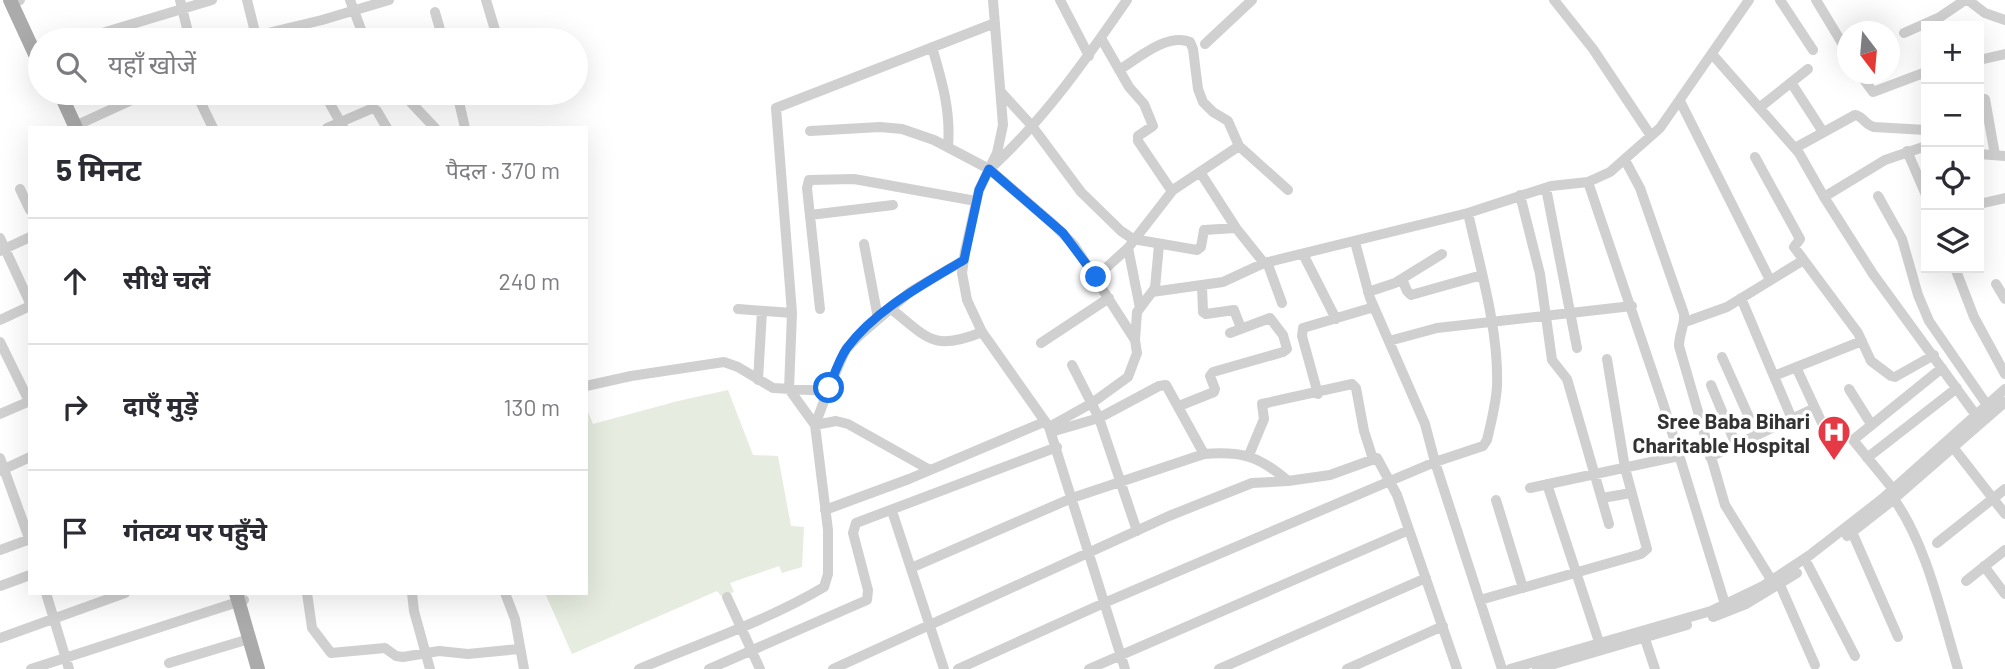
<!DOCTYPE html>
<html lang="hi">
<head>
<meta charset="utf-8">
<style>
	:root { --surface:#fff; --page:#f2f2f3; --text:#2b2b33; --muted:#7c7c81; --line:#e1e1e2 }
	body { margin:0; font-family:Barlow,"Noto Sans Devanagari",sans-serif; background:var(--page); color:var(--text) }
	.controls { position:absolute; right:21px; top:21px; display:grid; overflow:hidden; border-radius:0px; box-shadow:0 7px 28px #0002 }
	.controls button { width:63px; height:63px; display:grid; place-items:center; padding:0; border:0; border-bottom:2px solid var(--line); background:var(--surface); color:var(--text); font:35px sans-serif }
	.compass { position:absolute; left:1837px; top:21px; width:63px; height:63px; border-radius:50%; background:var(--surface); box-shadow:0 7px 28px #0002; rotate:164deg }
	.stop { position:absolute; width:21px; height:21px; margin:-16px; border:5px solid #1a73e8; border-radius:50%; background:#fff }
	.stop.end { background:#1a73e8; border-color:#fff; box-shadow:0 2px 7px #0008 }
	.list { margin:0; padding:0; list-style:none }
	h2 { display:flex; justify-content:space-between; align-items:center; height:91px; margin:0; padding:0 28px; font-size:30px }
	h2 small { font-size:23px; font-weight:400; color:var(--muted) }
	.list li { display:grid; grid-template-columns:46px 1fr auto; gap:21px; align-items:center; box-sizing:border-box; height:126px; padding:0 28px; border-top:2px solid var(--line) }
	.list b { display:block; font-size:26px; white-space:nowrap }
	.list em { font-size:23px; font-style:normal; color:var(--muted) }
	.icon { flex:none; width:38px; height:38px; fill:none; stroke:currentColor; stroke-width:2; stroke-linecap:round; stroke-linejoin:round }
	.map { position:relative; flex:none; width:2005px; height:669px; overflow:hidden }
	.search { position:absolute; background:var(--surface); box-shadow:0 7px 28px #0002; left:28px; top:28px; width:560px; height:77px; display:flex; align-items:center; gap:18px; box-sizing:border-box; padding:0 24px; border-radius:38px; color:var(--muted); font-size:26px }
	.panel { position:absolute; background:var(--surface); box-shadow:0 7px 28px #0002; left:28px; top:126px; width:560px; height:469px; border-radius:0px }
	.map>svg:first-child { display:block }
</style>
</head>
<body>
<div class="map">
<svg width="2005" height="669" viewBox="0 0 2005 669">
	<rect width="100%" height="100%" fill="#fff"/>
	<path fill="#e6ecdf" d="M728,390L753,455L778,456L791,526L804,527L802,567L782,573L779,566L730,583L734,592L721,596L717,591L572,654L545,593H586V407L593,424L678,401Z"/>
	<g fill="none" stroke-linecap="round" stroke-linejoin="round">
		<path stroke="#d0d0d0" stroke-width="10" d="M180,0L190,40
			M247,0L257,40
			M350,0L365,40
			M486,0L498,40
			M993,0L1003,125L997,153L979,190L965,251L962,273L967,300L982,332L1049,427L1125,669
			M1060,0L1089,56
			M1554,0L1593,49L1651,136
			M1780,0L1813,50
			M1816,0L1848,53
			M1968,0L1985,13L2005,20
			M18,1L20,0
			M435,12L443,40
			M133,24L138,40
			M1904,33L1940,17L1965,0
			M1101,38L1129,87L1144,104L1153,126L1138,136V141L1169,187L1173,190L1239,146
			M79,40L212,0
			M239,40L322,20L389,0
			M1205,44L1252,0
			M932,47C942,81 951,111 948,147
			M1712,54L1799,153L1824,197L1873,274L1978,418
			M1979,60L2005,54
			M1119,70C1139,58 1166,33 1190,42L1193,49L1198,89L1203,102L1213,112L1228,121L1239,146L1288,190
			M1860,74L1873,92L1926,72
			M1792,84L1823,132
			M1001,92L1032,126L1081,192L1121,231L1133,239L1197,250L1201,247L1204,230L1236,228
			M196,93L213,128
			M324,93L343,127
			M402,93L435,128
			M457,93L465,128
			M1985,99L1995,155
			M1680,101L1770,280
			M1759,108L1808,69
			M75,126L147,93
			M327,128L373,108L377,111L387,128
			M810,131L880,127L902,129L934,140L989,169L1053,224L1074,245L1135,340
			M1795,148L1855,115C1862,115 1865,125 1874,127L1926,130
			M1907,151L1926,195
			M1979,154L2005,156
			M1755,157L1800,239L1794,247L1858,333L1871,361L1891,376L1895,377L1934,355
			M1625,160L1640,188L1684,314C1685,325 1679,334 1679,346L1725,505L1772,581
			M994,165C1046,117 1087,58 1127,0
			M1200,172L1236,228L1264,263L1468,213L1551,186L1588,182L1610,172L1660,128L1749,0
			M1588,182L1663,403L1725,604
			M1546,188L1577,348
			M20,189L30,210
			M1520,195L1540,274L1552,360L1567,379L1609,524
			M1878,196L1902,239L1918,295L1929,321L1987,405
			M1824,197L1885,160L1926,146
			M1979,204L2005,198
			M810,215L893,205
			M0,238L30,303
			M1355,242L1370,298L1425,424L1435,462L1502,669
			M864,244L878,318
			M1128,248L1140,308
			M0,251L30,237
			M1303,254L1336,319
			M1267,262L1282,303
			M1955,268L1974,317L2005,374
			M1096,277L1128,248L1173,190
			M1402,279L1407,291L1411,295L1482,275
			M1996,284L2005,299
			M1202,286L1203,312L1206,314L1234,310L1241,328
			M1152,292L1223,282L1264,263
			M1368,292L1395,283L1442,254
			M1741,298L1792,419
			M890,308C928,338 933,352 982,332
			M738,309L792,313
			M820,309L807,188L809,180L854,179L976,201
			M0,320L30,306
			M1685,322L1727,307L1802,261
			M1389,341L1437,328L1632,306
			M0,342L29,401
			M1041,343L1109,298
			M1722,357L1757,435
			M1072,365L1099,418L1137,531
			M1796,367L1822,423
			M1774,376L1862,341
			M758,380L762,311
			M1711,385L1736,445
			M586,386L631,376L724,362L738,367L773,388L828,391
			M1849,389L1871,424
			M1318,394L1302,336L1303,328L1374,307
			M1179,406L1214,392L1215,389L1210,376L1213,372L1283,352L1287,349L1283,335L1270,318L1230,333
			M0,414L30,401
			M1049,427L1092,403L1128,377L1137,353L1135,340L1137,312L1155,288L1159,245
			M1051,432L1099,418L1159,386L1166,385L1204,454
			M1949,442L2005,514
			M1249,455L1264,419L1262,404L1352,384L1356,388L1364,431L1373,459
			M1710,457L1815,408
			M0,458L30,541
			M1867,458L1957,388
			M930,470L848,424L836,421L815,425L789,389L792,313L776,108L995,23
			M0,471L30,457
			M1547,484L1601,648
			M1530,488L1679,456
			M1893,489L1853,440L1942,368
			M1602,498L1631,493
			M1894,499C1927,546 1941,613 1958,669
			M1496,500L1523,588
			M825,510L909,479L1044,422
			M892,511L944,669
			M1852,532L1898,637
			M1847,536L1888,504L2005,402
			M1937,543L2005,489
			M0,550L30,539
			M1808,565L1855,656
			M1984,566L2005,594
			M911,568L1072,498L1204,454C1242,451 1259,456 1288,481L1330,475L1377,458L1397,495L1457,669
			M1966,581L2005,550
			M1780,585L1815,665
			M0,586L30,575
			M46,593L69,669
			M307,593L312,628L331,653L385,648L396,656L403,657L439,651L468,654L519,649
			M412,593L414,611L430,669
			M505,593L515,619L524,669
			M727,597L760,669
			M1480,600L1641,554L1647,549L1625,468L1607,359
			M1713,617L1746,604L1797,573
			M1643,633L1655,669
			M0,638L125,593
			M169,663L249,639
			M31,669L244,600
			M639,669C700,643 767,621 824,587L828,574V530L815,425L829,388L846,349L860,335L910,292L964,260
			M709,669L867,600L868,590L853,533L856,523L1057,447
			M833,669L1169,516L1252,483L1288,481
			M958,669L1104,603L1390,481L1435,462L1483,446L1487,440C1491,423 1496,404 1497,386C1499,331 1480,267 1468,213
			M1089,669L1409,530
			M1219,669L1426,578
			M1347,669L1443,626
			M1510,669L1711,611L1763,586L1810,555L1882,499L2005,389
			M1537,669L1687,625"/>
		<path stroke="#ababab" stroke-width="14" d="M10,0L40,65
			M60,93L76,128
			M236,593L258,669"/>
	</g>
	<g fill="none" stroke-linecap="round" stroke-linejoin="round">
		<path stroke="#1a73e8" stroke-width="9" d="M829,388C834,375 839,359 847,348C875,310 924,284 964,260L979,190L989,169L1063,233L1096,277"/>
	</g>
	<defs>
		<symbol id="hospital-pin" viewBox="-11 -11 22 30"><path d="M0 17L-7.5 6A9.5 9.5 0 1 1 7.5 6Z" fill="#e63946" stroke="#fff"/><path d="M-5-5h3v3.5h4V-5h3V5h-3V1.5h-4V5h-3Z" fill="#fff"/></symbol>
	</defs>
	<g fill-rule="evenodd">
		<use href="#hospital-pin" x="1815" y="413" width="38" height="52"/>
	</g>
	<g text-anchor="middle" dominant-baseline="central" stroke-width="7" stroke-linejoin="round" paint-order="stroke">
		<g font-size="21" font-weight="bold" fill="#333" stroke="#fff" text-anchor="end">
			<text x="1810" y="420">Sree Baba Bihari<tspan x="1810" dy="24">Charitable Hospital</tspan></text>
		</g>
	</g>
</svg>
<div class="controls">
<button>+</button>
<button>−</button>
<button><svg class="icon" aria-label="locate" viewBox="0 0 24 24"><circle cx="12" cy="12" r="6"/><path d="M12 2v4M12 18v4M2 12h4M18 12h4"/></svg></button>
<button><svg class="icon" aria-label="layers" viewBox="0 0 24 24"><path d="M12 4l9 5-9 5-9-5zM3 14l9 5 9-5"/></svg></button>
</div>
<svg class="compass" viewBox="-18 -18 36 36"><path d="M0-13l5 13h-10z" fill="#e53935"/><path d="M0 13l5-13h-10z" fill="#7c7c81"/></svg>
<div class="stop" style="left:829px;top:388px"></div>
<div class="stop end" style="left:1096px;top:277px"></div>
<div class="search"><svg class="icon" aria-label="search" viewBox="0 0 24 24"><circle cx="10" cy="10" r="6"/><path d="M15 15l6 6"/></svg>यहाँ खोजें</div>
<section class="panel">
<h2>5 मिनट<small>पैदल · 370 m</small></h2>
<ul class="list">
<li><svg class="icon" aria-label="ahead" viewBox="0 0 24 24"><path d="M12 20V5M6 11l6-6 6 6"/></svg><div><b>सीधे चलें</b></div><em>240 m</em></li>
<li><svg class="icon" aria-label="right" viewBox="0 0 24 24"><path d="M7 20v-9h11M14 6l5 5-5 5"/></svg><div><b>दाएँ मुड़ें</b></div><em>130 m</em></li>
<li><svg class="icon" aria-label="arrive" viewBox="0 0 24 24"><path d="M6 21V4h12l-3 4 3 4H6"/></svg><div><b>गंतव्य पर पहुँचे</b></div></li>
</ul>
</section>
</div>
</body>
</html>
